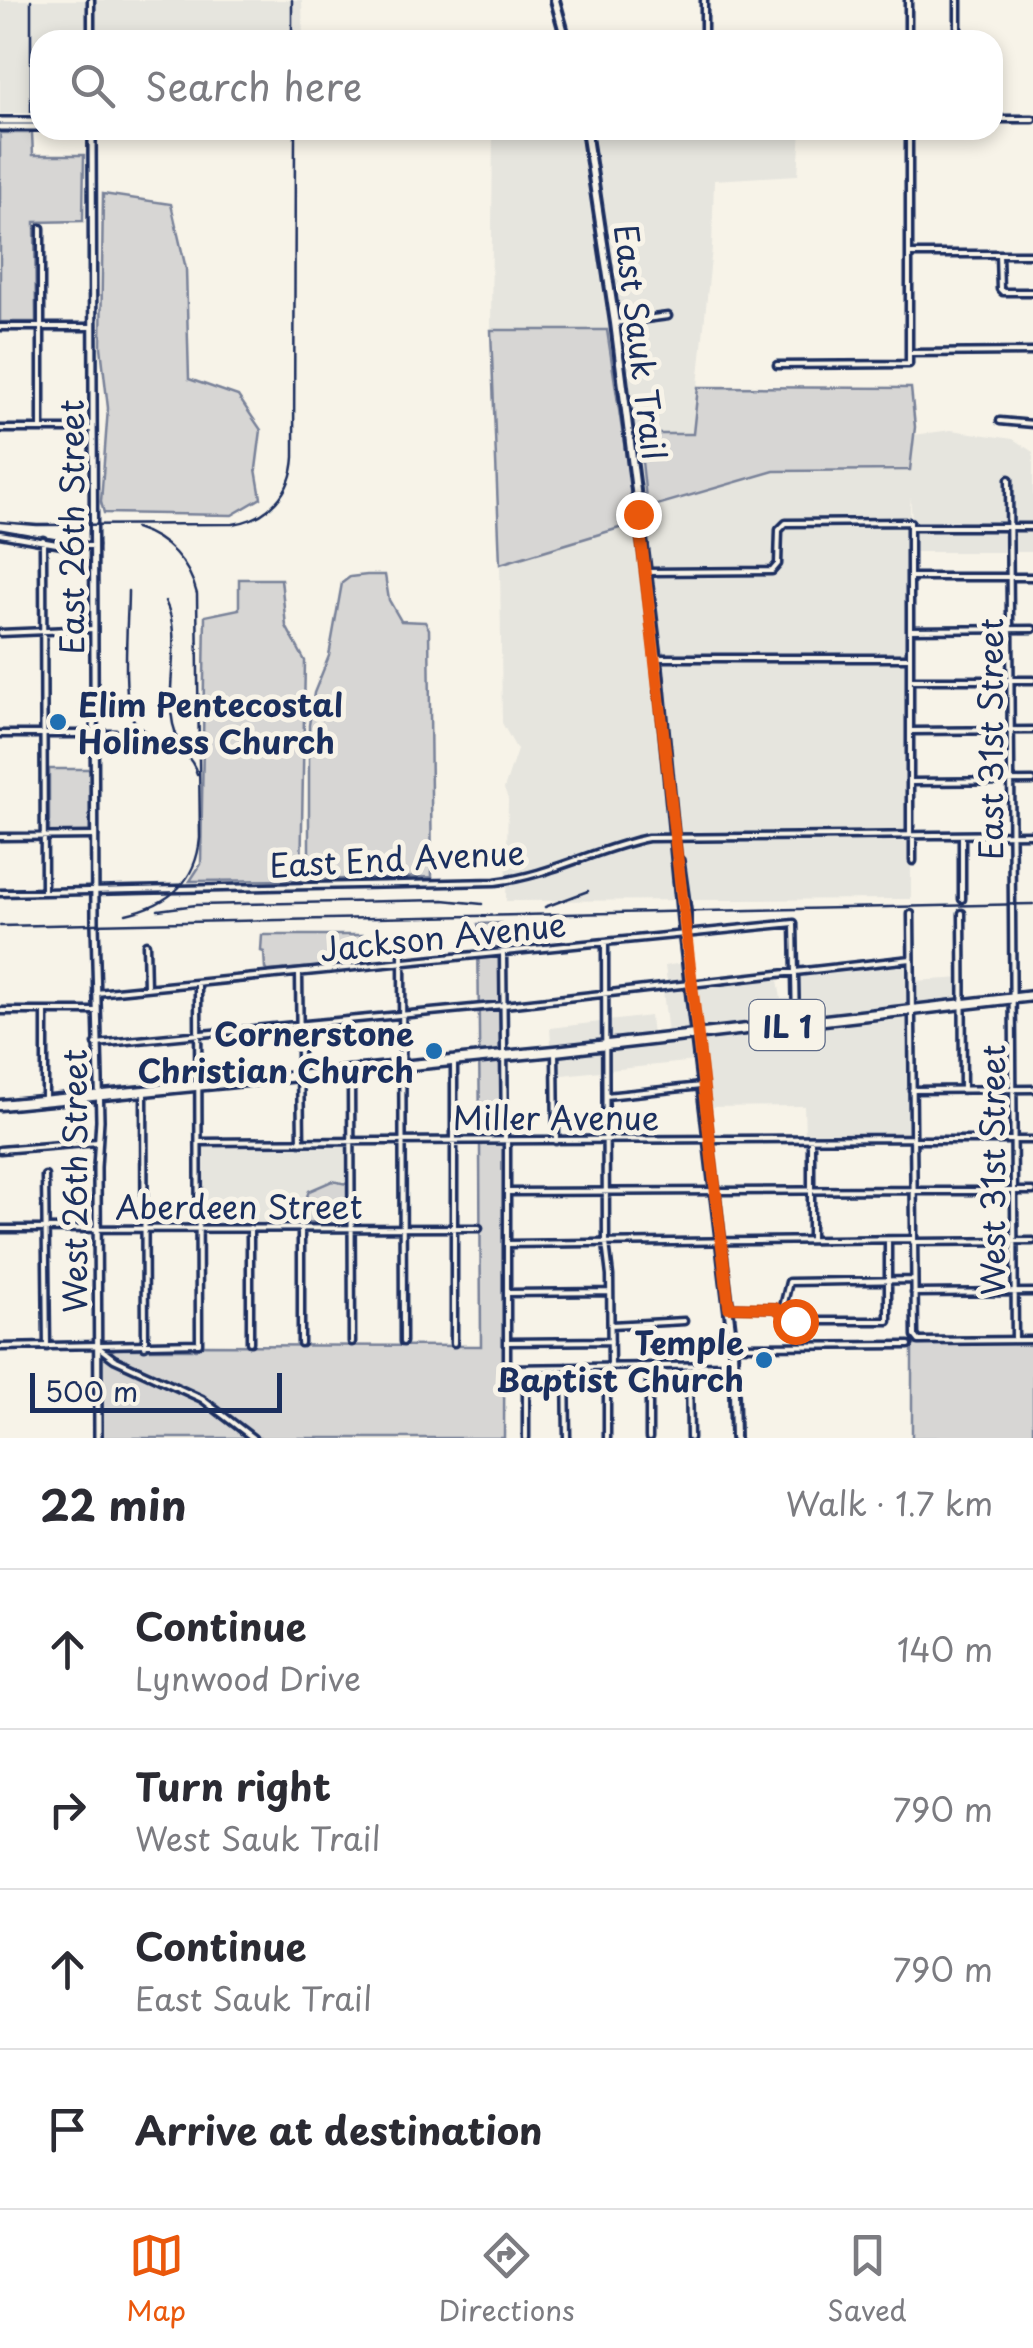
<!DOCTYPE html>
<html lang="en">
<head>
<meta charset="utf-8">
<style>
	:root { --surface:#fff; --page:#f2f2f3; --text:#2b2b33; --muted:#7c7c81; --line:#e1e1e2; --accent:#ea580c }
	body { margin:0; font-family:"Playpen Sans",sans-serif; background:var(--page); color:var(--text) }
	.scale { position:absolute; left:30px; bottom:25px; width:252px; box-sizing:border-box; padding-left:10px; border:5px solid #1b2f5e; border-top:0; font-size:28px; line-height:35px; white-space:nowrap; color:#1b2f5e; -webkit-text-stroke:8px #f7f3e8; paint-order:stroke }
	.stop { position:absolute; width:30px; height:30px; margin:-22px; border:8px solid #ea580c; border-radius:50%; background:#fff }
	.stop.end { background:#ea580c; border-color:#fff; box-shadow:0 2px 10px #0008 }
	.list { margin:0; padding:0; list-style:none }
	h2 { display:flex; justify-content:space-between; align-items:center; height:130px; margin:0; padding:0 40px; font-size:42px }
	h2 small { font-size:32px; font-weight:400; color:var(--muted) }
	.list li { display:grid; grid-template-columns:65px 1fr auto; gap:30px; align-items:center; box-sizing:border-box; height:160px; padding:0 40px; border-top:2px solid var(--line) }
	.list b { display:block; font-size:38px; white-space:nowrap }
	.list p { margin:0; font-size:32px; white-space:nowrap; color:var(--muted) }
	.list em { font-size:32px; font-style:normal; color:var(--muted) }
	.icon { flex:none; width:55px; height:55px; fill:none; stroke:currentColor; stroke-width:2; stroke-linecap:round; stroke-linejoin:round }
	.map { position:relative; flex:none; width:1033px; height:1438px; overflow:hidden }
	.search { position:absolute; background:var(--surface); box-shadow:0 5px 15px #0003; left:30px; right:30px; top:30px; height:110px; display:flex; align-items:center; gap:25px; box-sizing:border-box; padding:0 35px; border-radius:30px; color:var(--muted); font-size:38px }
	.sheet { height:770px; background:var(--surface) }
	nav { display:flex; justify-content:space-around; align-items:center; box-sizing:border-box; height:140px; border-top:2px solid var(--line); background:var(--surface); font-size:28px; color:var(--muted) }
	nav a { display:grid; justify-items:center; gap:5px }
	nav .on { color:var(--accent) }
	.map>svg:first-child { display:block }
</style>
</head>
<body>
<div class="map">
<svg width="1033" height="1438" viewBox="0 0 1033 1438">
	<rect width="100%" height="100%" fill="#f7f3e8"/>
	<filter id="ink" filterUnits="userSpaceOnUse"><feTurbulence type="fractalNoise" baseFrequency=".01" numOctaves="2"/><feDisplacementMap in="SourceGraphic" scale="20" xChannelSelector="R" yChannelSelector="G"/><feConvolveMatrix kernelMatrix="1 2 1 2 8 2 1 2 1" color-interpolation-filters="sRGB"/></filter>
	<g filter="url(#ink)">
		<path fill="#e6e5de" d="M0,0H302L303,40H40V113L0,114Z
			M493,130H801L798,175L714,180L712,248L693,435L622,432L607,330H491Z
			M951,430L1013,439L1033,452V552H915L910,497L911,899L506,901L508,799L504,789L517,750L502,723L500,564L636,523L647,508L774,471L910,470L914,435Z
			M914,956V981L964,978V1008L905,1016L908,1019L909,1136H805L804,1106L701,1107L695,1061L553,1076L550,1028L650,1016L652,1036L668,1034L663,991L668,989L665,966L693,961L696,981L777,973L781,999L794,998L793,971Z
			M350,1143V1226H201V1144Z"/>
		<path fill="#d7d6d4" stroke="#798299" stroke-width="2.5" d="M0,133H32L33,155H84L83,221L35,222L36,322H0Z
			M103,194L171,204L186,269L189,379L238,396L261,430L256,469L261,498L232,515L104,513L101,502L108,408L101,347Z
			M491,330H607L636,523L500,564Z
			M698,387L911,388L915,427L910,470L774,471L647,508L639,434H693Z
			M367,575H385L389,600L401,621L425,622L429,629L432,877L309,880V725L314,693L329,656L342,583L350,577Z
			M239,579H281L286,626L305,661L301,880L190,881L201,864L205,616L239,609Z
			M49,769H90V833L49,832Z
			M501,923L502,1138H480L478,924Z
			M262,935H363L364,963L268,971L265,969L264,952L261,951Z
			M480,1144L500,1143L505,1148L504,1438H100L99,1355L115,1349H196L202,1345L481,1346Z
			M332,1181L347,1184V1217L343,1223L304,1222L303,1207L309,1191Z
			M1033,1343V1438H912V1345Z"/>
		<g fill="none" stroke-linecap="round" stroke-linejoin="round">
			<defs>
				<path id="minor" d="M91,0V40
					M704,0V40
					M908,0V40
					M958,0V40
					M993,119H1033
					M41,228V429
					M909,254H1033
					M999,254L1000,289L1003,292H1033
					M615,323L668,316
					M0,327H92
					M909,353L1033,352
					M777,365L909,364V130
					M1000,421L1033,424
					M0,429H92
					M1009,479L1015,1340
					M910,527H1033
					M0,534L68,546H94
					M43,540L44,891
					M648,572L772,571L778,564L779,530L786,523L910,522V835
					M910,577H1033
					M910,630L1033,629
					M0,633L94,629
					M657,658H910
					M911,680H1033
					M911,731L1033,730
					M0,734H138
					M911,782L1033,781
					M962,835V899
					M913,836V861
					M0,837L95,836
					M0,893L495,882C549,876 595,849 648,838L1033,834
					M962,913L963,1090
					M911,914L915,1336L919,1341L1033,1340
					M402,937L403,1342
					M605,942L606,1243L610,1276L611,1367
					M146,944L147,988
					M503,954L505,1140
					M299,974L301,1142
					M96,993L794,923L796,1024
					M0,1011H95
					M45,1011V1100
					M96,1044L504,1005L911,959
					M555,1051L556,1141
					M351,1071L352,1342
					M912,1090L1033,1089
					M144,1091L145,1346
					M606,1096L701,1086
					M811,1140V1240
					M913,1140H1033
					M507,1141V1368L734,1365
					M199,1142L913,1138
					M0,1150L98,1142
					M45,1176L47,1347
					M913,1191H1033
					M507,1192L912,1190
					M250,1228V1342
					M0,1229L479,1228
					M913,1242L1033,1241
					M507,1244L912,1239
					M507,1293L610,1292
					M914,1293L1033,1292
					M729,1307L775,1308L795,1321H888V1240
					M782,1311L789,1282L914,1280
					M611,1325L684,1321
					M507,1342L611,1341
					M301,1343V1228
					M454,1343V1060
					M97,1346L114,1359L202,1399L253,1438
					M733,1346L909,1345
					M0,1347L199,1343L198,984
					M649,1366V1438
					M689,1366L690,1438
					M566,1367L567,1438
					M607,1367V1438
					M526,1368V1438"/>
				<path id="tertiary" d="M0,121H40
					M0,127H40
					M92,130L95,923L100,1120L97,1167L98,1438"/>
				<path id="secondary" d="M555,0L566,40
					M586,130L615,323L657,658L683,930L733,1346L735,1438
					M679,861L686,911V934"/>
				<path id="primary" d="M0,1105L555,1051L1033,996"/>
			</defs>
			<use href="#minor" stroke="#1b2f5e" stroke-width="11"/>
			<use href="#tertiary" stroke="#1b2f5e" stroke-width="12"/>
			<use href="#secondary" stroke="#1b2f5e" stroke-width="14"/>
			<use href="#primary" stroke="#1b2f5e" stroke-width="15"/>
			<use href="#minor" stroke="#f7f3e8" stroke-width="4"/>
			<use href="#tertiary" stroke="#f7f3e8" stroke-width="5"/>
			<use href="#secondary" stroke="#f7f3e8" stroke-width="6"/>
			<use href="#primary" stroke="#f7f3e8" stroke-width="8"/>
			<path stroke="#1b2f5e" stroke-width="2.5" d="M31,0V112
				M292,0V40
				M0,522L37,525L233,524C268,519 292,493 294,457L295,130
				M128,591C128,617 121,700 133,719C150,746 188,740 197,774
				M165,601C188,646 153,709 185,751
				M545,907L588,891
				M158,910L196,905L443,900L482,904
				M126,914C168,905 196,883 200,838L197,594C189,562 167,538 135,528
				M0,926L1033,904"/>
		</g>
	</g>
	<g fill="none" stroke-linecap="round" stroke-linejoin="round" filter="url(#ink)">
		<path stroke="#ea580c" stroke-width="12" d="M638,514L729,1307L775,1308L795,1321"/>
	</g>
	<g fill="#1f6fb2" stroke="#f7f3e8" stroke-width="4">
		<circle cx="58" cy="722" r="10"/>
		<circle cx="434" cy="1051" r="10"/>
		<circle cx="764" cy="1360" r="10"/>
	</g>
	<g text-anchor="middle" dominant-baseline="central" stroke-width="10" stroke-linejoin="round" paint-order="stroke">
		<rect fill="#f7f3e8" stroke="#5d6a87" stroke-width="2.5" x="749.5" y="1000" width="75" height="50" rx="8"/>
		<g font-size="30" font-weight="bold" fill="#1b2f5e">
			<text x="787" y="1025">IL 1</text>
		</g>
		<g font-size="32" fill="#1b2f5e" stroke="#f7f3e8">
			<text transform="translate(641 342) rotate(83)">East Sauk Trail</text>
			<text transform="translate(71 527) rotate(-90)">East 26th Street</text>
			<text transform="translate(990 739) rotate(-90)">East 31st Street</text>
			<text transform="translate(397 858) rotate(-3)">East End Avenue</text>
			<text transform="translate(443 936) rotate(-6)">Jackson Avenue</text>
			<text x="556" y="1117">Miller Avenue</text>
			<text transform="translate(992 1170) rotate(-90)">West 31st Street</text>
			<text transform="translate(74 1181) rotate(-90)">West 26th Street</text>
			<text x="239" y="1206">Aberdeen Street</text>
		</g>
		<g font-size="32" font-weight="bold" fill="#1b2f5e" stroke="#f7f3e8" text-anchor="end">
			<text x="78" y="704" text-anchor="start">Elim Pentecostal<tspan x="78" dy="37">Holiness Church</tspan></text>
			<text x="414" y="1033">Cornerstone<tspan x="414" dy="37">Christian Church</tspan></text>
			<text x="744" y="1342">Temple<tspan x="744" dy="37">Baptist Church</tspan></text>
		</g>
	</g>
</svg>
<div class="scale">500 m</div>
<div class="stop" style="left:795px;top:1321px"></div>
<div class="stop end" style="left:638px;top:514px"></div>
<div class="search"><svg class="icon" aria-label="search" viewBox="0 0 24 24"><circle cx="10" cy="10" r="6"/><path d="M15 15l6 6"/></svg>Search here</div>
</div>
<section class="sheet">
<h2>22 min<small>Walk · 1.7 km</small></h2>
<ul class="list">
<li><svg class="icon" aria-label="ahead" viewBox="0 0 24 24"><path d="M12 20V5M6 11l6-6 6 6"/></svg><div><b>Continue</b><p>Lynwood Drive</p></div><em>140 m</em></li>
<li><svg class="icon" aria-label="right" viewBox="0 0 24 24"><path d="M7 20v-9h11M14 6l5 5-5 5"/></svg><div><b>Turn right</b><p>West Sauk Trail</p></div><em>790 m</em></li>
<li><svg class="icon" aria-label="ahead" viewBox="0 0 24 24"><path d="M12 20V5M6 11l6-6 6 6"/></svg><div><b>Continue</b><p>East Sauk Trail</p></div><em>790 m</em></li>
<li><svg class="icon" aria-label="arrive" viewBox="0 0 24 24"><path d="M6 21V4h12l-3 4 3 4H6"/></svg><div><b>Arrive at destination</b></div></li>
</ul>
</section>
<nav>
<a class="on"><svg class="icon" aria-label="map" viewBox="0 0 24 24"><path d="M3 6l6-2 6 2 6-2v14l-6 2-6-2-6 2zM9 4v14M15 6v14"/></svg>Map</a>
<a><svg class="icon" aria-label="directions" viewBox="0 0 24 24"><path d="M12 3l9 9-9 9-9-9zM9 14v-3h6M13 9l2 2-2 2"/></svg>Directions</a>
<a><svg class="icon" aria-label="saved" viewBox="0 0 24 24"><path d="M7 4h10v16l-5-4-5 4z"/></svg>Saved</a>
</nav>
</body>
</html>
